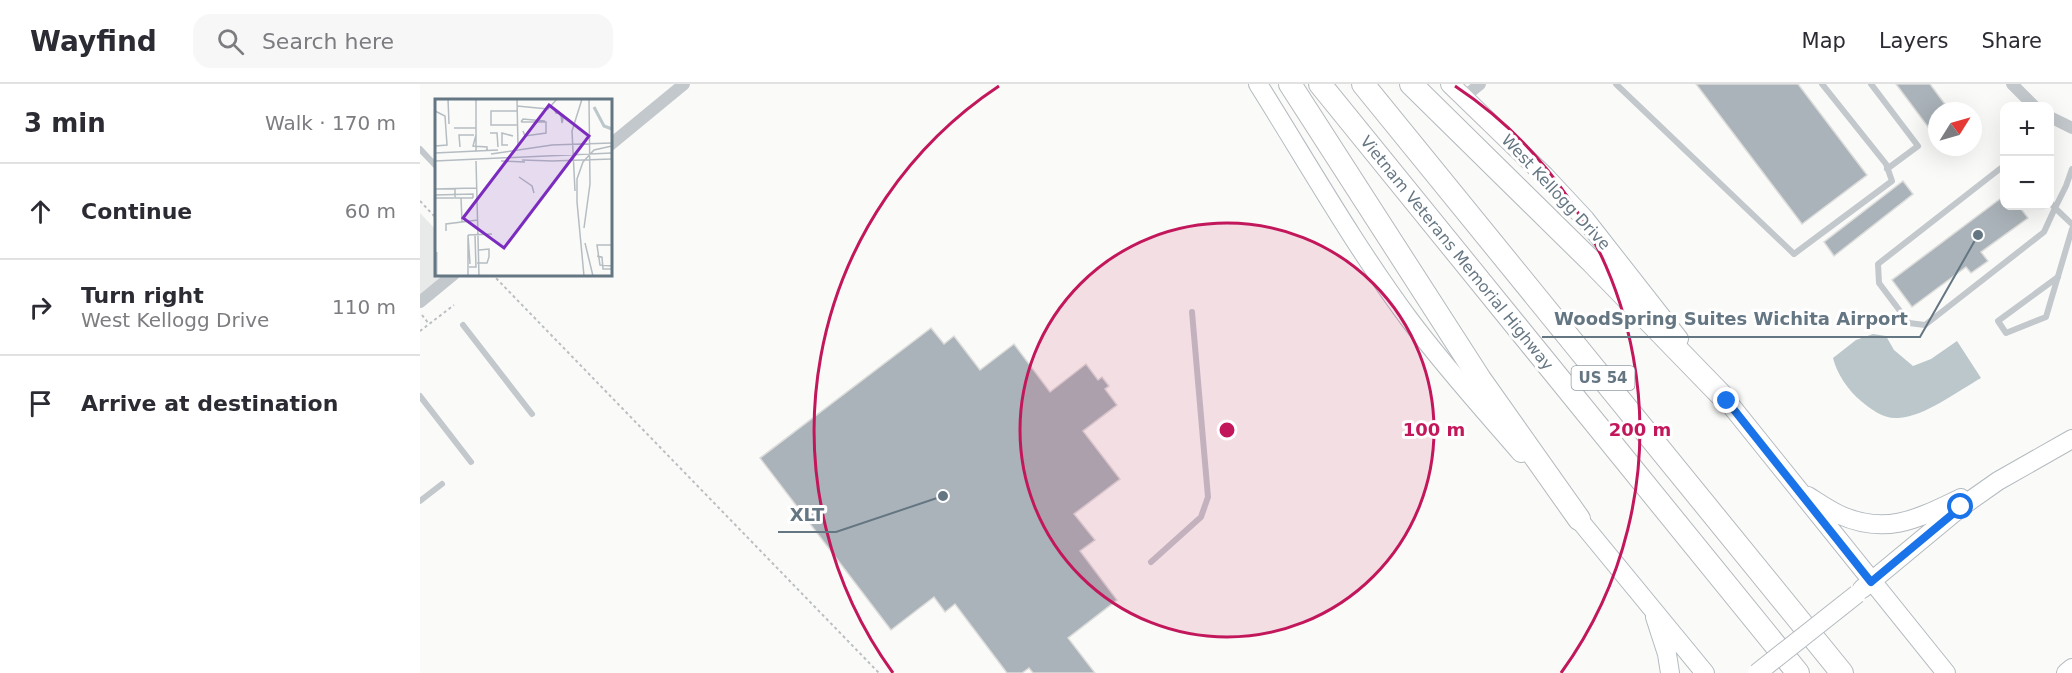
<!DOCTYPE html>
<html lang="en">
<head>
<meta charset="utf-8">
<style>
	:root { --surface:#fff; --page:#f7f7f7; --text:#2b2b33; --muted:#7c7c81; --line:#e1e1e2 }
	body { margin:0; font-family:"DejaVu Sans",sans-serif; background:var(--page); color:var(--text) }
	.controls { position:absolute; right:18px; top:18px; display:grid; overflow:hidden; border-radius:12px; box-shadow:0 6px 24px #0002 }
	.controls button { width:54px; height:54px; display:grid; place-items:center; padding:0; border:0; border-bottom:2px solid var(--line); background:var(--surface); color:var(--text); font:30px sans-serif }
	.compass { position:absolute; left:1508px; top:18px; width:54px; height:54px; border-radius:50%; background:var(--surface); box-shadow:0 6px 24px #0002; rotate:53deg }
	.stop { position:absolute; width:18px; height:18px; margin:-14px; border:4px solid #1a73e8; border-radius:50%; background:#fff }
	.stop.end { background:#1a73e8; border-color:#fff; box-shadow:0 2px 6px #0008 }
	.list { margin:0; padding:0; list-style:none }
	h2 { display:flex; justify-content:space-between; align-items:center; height:78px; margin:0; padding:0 24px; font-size:26px }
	h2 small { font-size:20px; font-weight:400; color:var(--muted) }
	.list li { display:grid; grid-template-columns:39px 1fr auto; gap:18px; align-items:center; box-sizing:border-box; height:96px; padding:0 24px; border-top:2px solid var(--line) }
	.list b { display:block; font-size:22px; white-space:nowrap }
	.list p { margin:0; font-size:20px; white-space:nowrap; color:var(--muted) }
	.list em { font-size:20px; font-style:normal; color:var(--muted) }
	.icon { flex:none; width:33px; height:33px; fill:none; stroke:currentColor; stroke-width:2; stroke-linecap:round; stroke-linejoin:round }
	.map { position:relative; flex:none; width:1652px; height:589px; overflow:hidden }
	header { display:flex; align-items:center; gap:36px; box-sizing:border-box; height:84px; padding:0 30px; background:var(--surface); border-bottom:2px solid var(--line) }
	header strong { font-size:28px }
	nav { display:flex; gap:33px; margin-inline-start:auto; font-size:21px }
	.search { width:420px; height:54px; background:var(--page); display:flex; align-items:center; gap:15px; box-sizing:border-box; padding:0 21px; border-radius:18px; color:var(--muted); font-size:22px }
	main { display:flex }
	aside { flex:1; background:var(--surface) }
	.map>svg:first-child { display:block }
</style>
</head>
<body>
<header>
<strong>Wayfind</strong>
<div class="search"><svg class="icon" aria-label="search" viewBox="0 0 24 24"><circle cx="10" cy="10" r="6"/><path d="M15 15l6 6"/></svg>Search here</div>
<nav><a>Map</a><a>Layers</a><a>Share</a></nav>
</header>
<main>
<aside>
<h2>3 min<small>Walk · 170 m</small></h2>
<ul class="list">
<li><svg class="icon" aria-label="ahead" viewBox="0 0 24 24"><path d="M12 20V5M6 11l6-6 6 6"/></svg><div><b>Continue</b></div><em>60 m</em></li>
<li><svg class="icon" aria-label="right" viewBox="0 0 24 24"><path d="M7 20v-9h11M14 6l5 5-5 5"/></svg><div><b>Turn right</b><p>West Kellogg Drive</p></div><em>110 m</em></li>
<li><svg class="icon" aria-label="arrive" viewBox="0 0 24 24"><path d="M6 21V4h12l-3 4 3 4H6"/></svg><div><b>Arrive at destination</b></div></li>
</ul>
</aside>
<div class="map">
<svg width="1652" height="589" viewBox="0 0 1652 589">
	<rect width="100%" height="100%" fill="#fafaf8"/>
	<path fill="#e8e9e9" d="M0,129L16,146V190L39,191L0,221Z"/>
	<path fill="#bbc7cb" d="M1453,250L1466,252L1474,266L1493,282L1511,275L1537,257L1561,294C1538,307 1504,333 1478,334C1463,335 1451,325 1441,317C1428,306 1417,290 1413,274L1436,256Z"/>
	<path fill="#aab3b9" stroke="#dcdcda" stroke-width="1.5" d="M1276,0H1378L1447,91L1382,140Z
		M1476,0H1510L1530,27H1517V55Z
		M1483,97L1493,110L1414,172L1404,158Z
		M1584,112V122H1599L1608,134L1561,168L1568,177L1551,189L1546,183L1492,223L1472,196Z
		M511,244L524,260L534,252L560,286L594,260L630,308L666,280L678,296L682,293L689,302L685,305L697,321L663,347L700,395L654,430L675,456L660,467L697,516L648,554L675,589H613L609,584L602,589H587L535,520L525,528L514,513L471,546L340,374Z"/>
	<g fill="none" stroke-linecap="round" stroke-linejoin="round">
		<defs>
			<path id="secondary" d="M838,0C887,78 934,161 989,235C1024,282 1063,325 1101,369
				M1030,0L1125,92L1165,135L1259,255
				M1300,308L1526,589
				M1388,412C1399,419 1409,426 1420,431C1467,452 1499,434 1541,414
				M1151,426L1285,589
				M1442,505L1541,423L1578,397L1652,355
				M1235,533L1247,570L1250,589
				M1646,589L1652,584"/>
			<path id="motorway" d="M870,0L1060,295L1159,435
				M900,0L1378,589
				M943,0L1422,589
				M991,0L1172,178L1307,317"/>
		</defs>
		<use href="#secondary" stroke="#b3babf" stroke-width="20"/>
		<use href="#motorway" stroke="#b4b9bd" stroke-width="24"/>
		<path stroke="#bbbfc2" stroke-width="2" stroke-dasharray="3 3" stroke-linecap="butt" d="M0,117L16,134
			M72,190L459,589
			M2,231L9,240
			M0,247L34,221"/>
		<path stroke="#c3c8cc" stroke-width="6" d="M1196,0L1374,170L1472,97L1466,80L1402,0
			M1451,0L1498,62L1467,85
			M0,65L16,82
			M1584,85L1581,84L1458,180L1459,199L1489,239L1505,241L1624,148L1635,124L1630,118
			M1652,85L1646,102L1635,124L1652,140
			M1638,193L1578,237L1586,249L1626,233L1652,145
			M43,241L112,330
			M0,312L51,378
			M0,417L22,400
			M731,478L781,433L788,413L772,228"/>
		<path stroke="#c3c8cc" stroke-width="12" d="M1592,0L1614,22
			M1044,13L1060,0
			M1630,33L1652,44
			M190,61L264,0
			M0,218L34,190"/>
		<use href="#secondary" stroke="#fff" stroke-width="18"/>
		<use href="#motorway" stroke="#fff" stroke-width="22"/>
		<defs>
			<path id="secondary-bridge" d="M1337,589L1437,510"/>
		</defs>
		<use href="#secondary-bridge" stroke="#b3babf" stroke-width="20" stroke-linecap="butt"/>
		<use href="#secondary-bridge" stroke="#fff" stroke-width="18"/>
	</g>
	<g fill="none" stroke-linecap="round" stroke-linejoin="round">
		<path stroke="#1a73e8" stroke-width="8" d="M1307,317L1451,498L1541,423"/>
	</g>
	<circle cx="807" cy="346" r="207" fill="#c2185b" fill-opacity=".12"/>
	<g fill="none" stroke="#c2185b" stroke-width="3">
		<circle cx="807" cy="346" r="207"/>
		<path d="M473 589A413 413 0 0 1 579 2M1035 2A413 413 0 0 1 1141 589"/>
	</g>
	<g text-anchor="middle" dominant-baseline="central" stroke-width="6" stroke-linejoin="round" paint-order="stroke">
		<rect fill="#fff" stroke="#939fa8" stroke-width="1.5" x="1151.5" y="282" width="63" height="24" rx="4.5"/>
		<g font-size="15" font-weight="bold" fill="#657683">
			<text x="1183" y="294">US 54</text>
		</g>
		<g font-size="16" fill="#657683" stroke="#fff">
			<text transform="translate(1136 108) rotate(47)">West Kellogg Drive</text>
			<text transform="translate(1037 169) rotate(51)">Vietnam Veterans Memorial Highway</text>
		</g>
	</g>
	<g transform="translate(15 15)">
		<rect width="177" height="177" fill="#fafaf8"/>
		<path fill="none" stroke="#bbc7cb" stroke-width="3" d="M159,8L169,27L177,30M1,153V177"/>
		<path fill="none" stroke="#b5bdc2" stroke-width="1.5" d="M13,0L14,25M41,0V52M82,0L83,48M82,7L113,10L122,0M118,8L121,14L123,13L128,20L127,24L126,17M0,12L10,17L12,46L0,47M83,12H56V26H83M86,23H111V34L90,37L88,32M86,23L88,20L110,22M19,29H41M55,34H62L63,48M41,36L38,47L52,48V51M73,46H67V34L78,37M116,46L177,44M25,48L24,36H39M0,54L63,51M56,55L117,46M87,61L118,62M0,62L177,54M41,62L44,177M66,62L90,63M117,62L177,60M84,78L97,87L99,94M20,89V99H38M0,90L41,89M140,92L137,32L147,0M0,96L38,95V99M0,99H19M26,99L27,123M142,103L149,177M142,104V80L148,63L159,51L177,47M149,129L155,85L154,0M11,132V125L43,121M33,136L35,165M33,136L57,135M150,144L158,177M177,146H162L165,166L177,167M162,157L167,158L168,170H177M42,164H52L54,158V150L44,151M34,168H41L40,136M33,177V136"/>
		<path fill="#7b2cbf" fill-opacity="0.15" stroke="#7b2cbf" stroke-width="3" d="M114,6L154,37L69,149L28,119Z"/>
		<rect width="177" height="177" fill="none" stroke="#657683" stroke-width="3"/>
	</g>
	<circle cx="807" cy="346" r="9" fill="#c2185b" stroke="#fff" stroke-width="3"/>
	<g font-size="18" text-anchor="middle" font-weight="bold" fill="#c2185b" stroke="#fff" stroke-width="6" stroke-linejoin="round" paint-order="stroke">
		<text x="1014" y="352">100 m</text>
		<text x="1220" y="352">200 m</text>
	</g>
	<path fill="none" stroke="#657683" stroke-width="2" d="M1558 151L1500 253H1122M523 412L416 448H358"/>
	<g fill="#657683" stroke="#fff" stroke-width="2">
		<circle cx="1558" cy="151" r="6"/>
		<circle cx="523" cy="412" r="6"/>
	</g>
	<g font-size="18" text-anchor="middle" font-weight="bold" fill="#657683" stroke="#fff" stroke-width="6" stroke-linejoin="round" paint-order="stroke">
		<text x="1311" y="241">WoodSpring Suites Wichita Airport</text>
		<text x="387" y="437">XLT</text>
	</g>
</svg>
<div class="controls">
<button>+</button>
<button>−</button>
</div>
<svg class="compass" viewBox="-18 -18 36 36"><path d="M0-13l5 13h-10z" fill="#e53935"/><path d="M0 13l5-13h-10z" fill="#7c7c81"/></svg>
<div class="stop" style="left:1541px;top:423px"></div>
<div class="stop end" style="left:1307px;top:317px"></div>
</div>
</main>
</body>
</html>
